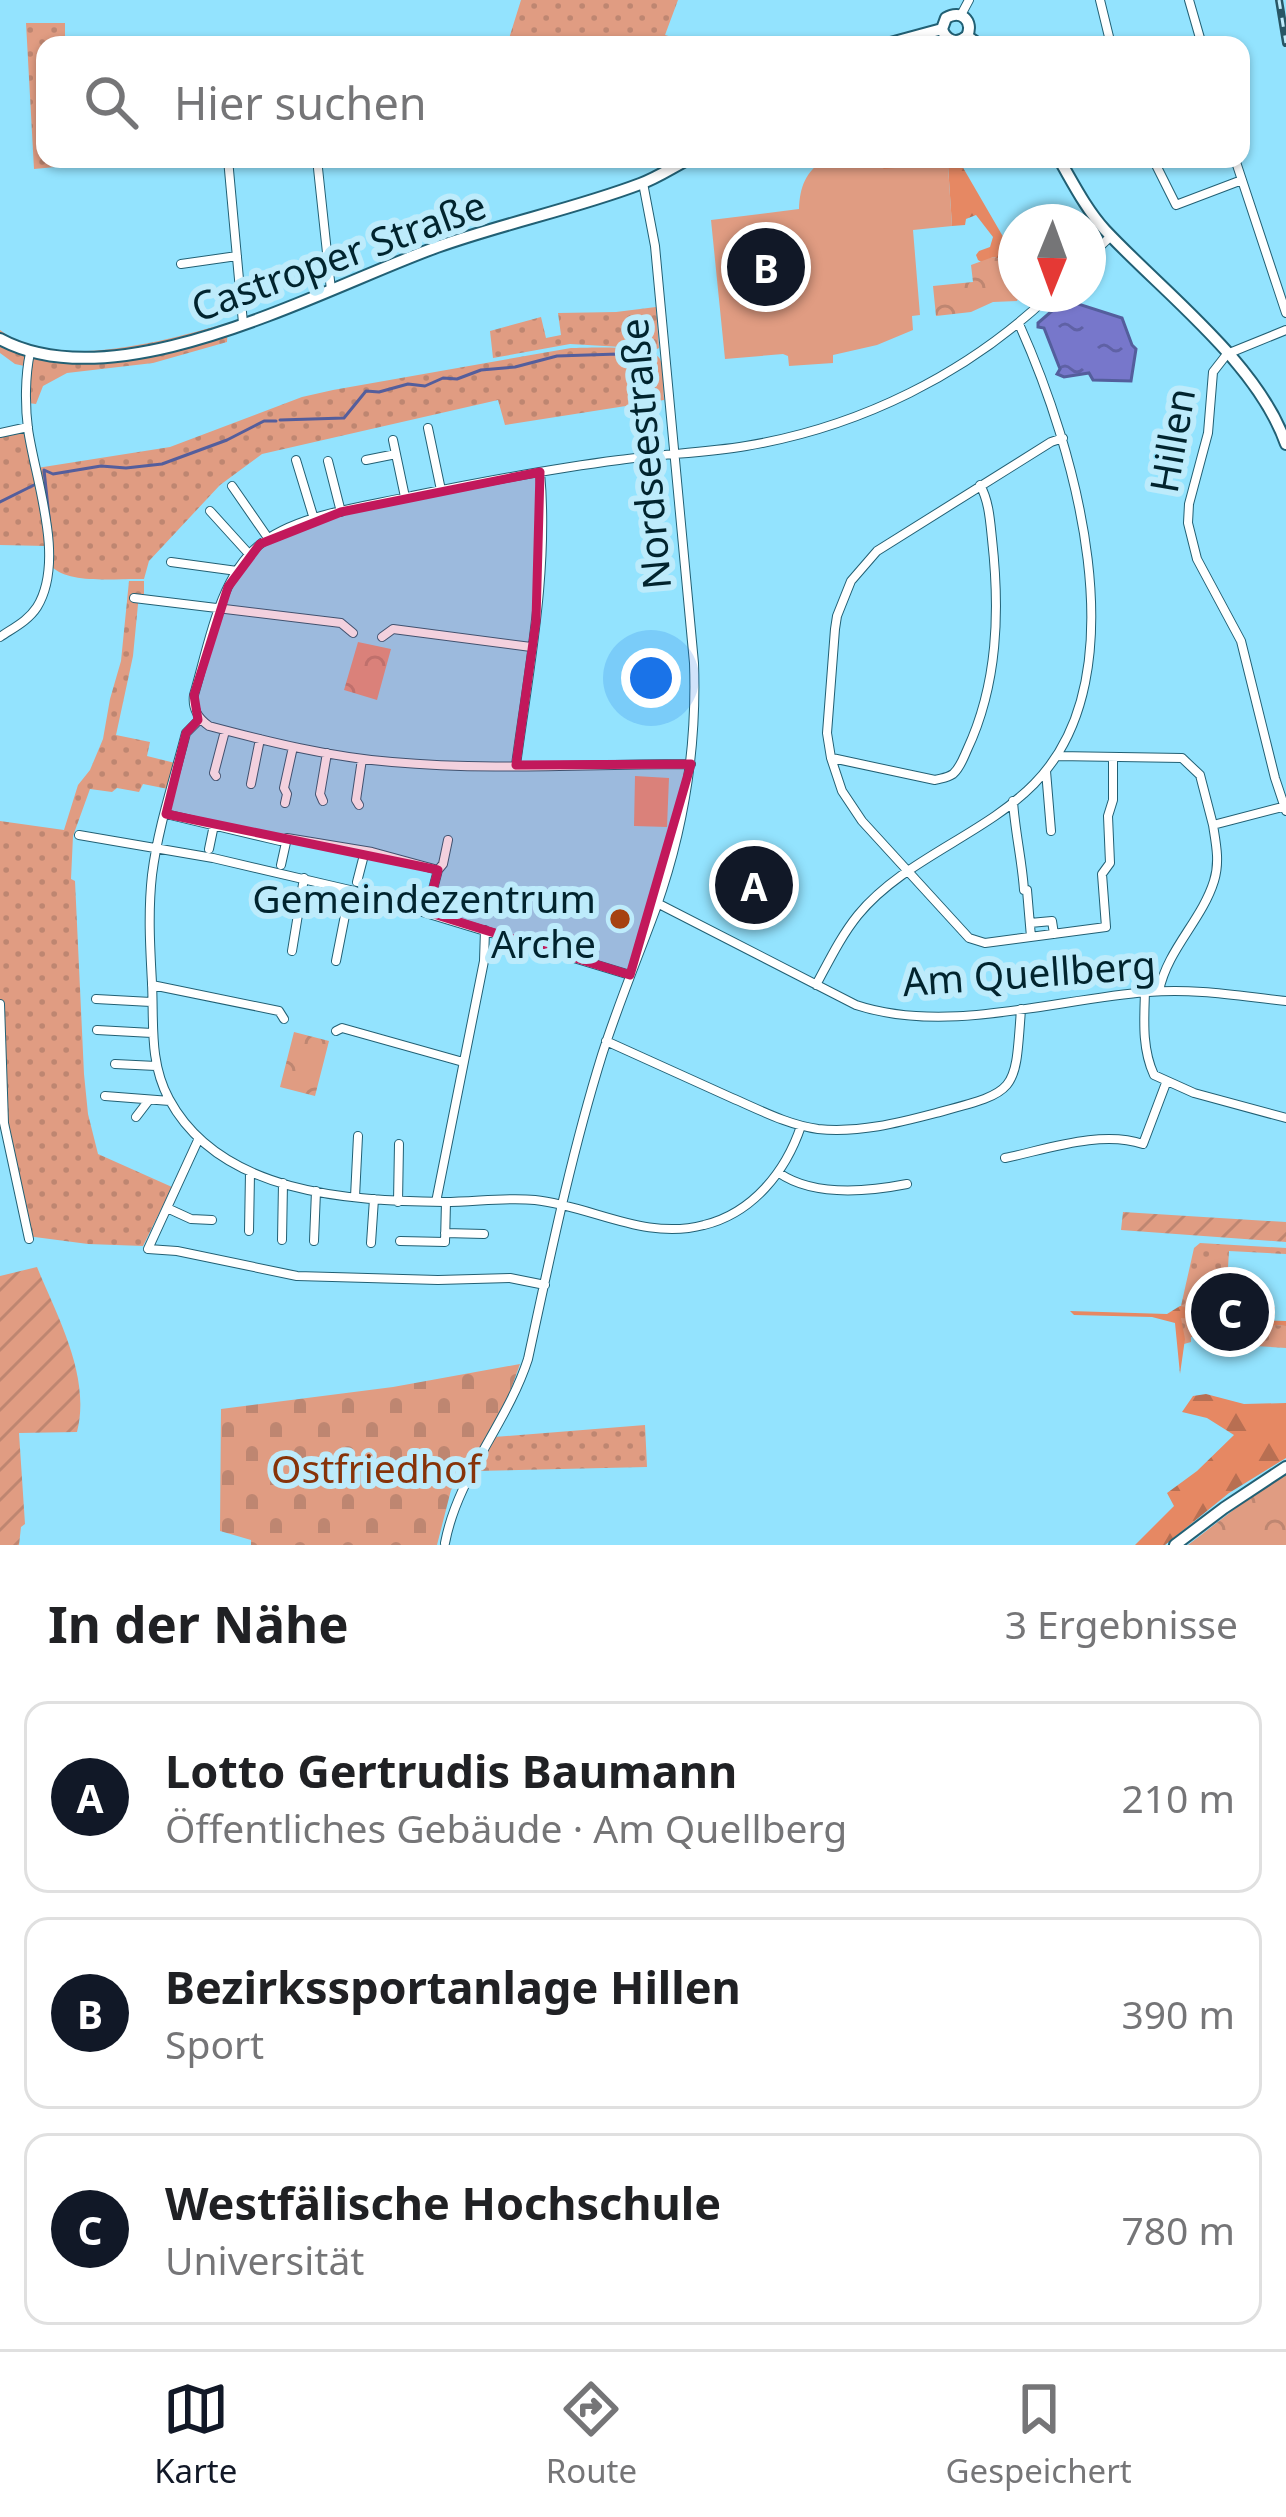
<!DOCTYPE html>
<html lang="de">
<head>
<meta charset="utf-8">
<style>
	:root { --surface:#fff; --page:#f6f6f6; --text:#202124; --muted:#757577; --line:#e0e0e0; --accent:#111827 }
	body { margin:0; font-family:"Noto Sans",sans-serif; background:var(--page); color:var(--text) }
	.compass { position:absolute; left:998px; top:204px; width:108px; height:108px; border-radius:50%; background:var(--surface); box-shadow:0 3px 9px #0004; rotate:181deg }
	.you { position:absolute; left:651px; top:678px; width:42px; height:42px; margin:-30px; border:9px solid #fff; border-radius:50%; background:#1a73e8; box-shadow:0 0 0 18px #1a73e833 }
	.badge { display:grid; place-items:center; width:78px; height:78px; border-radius:50%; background:var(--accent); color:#fff; font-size:39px; font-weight:700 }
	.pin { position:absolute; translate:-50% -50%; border:6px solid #fff; box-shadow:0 3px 12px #0006 }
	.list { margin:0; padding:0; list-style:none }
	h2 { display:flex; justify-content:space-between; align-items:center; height:156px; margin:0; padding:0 48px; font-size:51px }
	h2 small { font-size:39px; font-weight:400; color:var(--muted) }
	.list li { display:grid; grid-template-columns:78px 1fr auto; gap:36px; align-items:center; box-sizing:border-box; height:192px; margin:0 24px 24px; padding:0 24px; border:3px solid var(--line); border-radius:24px }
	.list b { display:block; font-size:45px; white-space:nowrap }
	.list p { margin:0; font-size:39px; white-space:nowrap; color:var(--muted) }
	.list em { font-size:39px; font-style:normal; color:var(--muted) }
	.icon { flex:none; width:66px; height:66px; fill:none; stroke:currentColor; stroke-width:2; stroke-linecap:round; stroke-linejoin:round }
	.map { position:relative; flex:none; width:1286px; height:1545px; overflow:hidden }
	.search { position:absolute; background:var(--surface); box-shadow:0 3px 9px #0004; left:36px; right:36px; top:36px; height:132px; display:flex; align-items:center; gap:30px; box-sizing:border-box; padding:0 42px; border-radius:24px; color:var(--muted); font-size:45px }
	.sheet { height:804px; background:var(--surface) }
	nav { display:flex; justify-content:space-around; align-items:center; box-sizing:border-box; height:168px; border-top:3px solid var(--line); background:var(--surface); font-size:33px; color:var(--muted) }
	nav a { display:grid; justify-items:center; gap:6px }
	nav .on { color:var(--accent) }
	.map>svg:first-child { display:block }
</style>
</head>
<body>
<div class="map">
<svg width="1286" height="1545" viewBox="0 0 1286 1545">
	<defs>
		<pattern id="grass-dots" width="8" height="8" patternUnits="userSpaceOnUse" patternTransform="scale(3)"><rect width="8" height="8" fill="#e09c82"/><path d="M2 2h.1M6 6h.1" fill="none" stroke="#be8671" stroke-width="1.8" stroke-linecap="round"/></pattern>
		<pattern id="forest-firs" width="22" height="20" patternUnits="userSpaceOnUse" patternTransform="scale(3)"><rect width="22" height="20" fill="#e68863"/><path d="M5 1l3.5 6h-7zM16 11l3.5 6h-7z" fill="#b86f52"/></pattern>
		<pattern id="cemetery-stones" width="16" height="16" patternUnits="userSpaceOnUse" patternTransform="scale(3)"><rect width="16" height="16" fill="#e09c82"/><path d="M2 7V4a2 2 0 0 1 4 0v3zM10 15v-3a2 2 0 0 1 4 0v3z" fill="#be8671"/></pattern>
		<pattern id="park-crowns" width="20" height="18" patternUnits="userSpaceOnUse" patternTransform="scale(3)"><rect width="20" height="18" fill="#e09c82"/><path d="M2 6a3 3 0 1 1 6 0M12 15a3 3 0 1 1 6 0" fill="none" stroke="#be8671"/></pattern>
		<pattern id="garden-furrows" width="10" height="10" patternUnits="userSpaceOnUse" patternTransform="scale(3)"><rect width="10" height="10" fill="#e09c82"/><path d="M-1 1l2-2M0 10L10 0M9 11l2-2" fill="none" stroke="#be8671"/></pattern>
		<pattern id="water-ripples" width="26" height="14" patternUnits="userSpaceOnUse" patternTransform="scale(3)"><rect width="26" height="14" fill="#7777cb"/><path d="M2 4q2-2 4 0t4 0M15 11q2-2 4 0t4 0" fill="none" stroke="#5f61a5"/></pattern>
	</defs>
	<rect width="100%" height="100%" fill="#93e3fe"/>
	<path fill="url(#grass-dots)" d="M521,0H678L665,35L700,45H507Z
		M26,23H65V45H45V159H66V166L34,169Z
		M656,307L659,348L657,349L570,344L493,358L490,331L541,317L546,338L561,335L558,313L616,312Z
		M228,323L227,342L153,363L67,373L43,386L36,404L28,403L29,367L15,364L0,353V330C55,373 167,340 228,323Z
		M571,348C587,348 652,344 660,359C665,369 663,389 664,400L505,425L498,400L262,454L220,485L149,561L144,579C118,578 69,585 51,566L37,468L170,447L302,397L333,390Z
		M27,428L43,510L46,546L0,545V435Z
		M129,581H144V594H139L133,656L116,735L150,742L147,756L175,763L168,789L143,784L139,792L117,788L112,792L90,789L73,836L71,879L75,881L84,1074L88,1114L98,1154L172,1187L143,1246L88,1244L27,1236L0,1079V821L64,830L78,785L90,770L103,739L110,699L121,661Z
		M1200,1243L1286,1248V1254L1229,1251L1226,1300L1241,1302L1242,1305L1275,1307V1316H1254V1311L1181,1306L1194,1248Z
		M1186,1317L1286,1326V1348L1239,1345L1237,1339L1191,1337V1342L1184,1344L1180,1318Z
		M645,1425L647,1467L475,1471L494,1437Z"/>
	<path fill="url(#forest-firs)" d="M869,159H958L1016,259V282L1000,259L993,257L983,263L978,260L976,255L979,251L990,247L993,237L976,215L966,219L965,225L952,226L948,165L913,167L912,162H896L895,169H883Z
		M1180,1306L1254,1310V1320L1286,1321V1326L1181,1318L1185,1339L1180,1374L1175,1323L1152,1317L1074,1315L1070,1311L1167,1314Z
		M1206,1394L1244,1404L1286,1403V1458L1229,1493L1165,1545H1135L1174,1506L1167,1493L1197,1471L1234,1435L1207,1418L1182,1412L1193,1396Z"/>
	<path fill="url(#cemetery-stones)" d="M520,1364L505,1406L464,1481L460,1480L451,1490L437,1545H251V1540L220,1531L221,1409L393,1387Z"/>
	<path fill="url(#park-crowns)" d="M993,257L1000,259L1016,282V294H1020L1017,301L993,302L971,312L936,316L933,286L973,282L971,265Z
		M358,642L391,649L377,700L344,690Z
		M294,1032L329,1041L315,1096L280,1087Z
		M1286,1473V1545H1188L1254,1494Z"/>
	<path fill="url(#garden-furrows)" d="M1123,1212L1286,1222V1242L1121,1230Z
		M37,1267C58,1318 91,1377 77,1432L19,1433L25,1524L21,1527L19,1545H0V1276Z"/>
	<path fill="#e09c82" d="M825,159H869L884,169L895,168V163L913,162L914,167L948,165L952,226L913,230L920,315L912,316L913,330L877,345L833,355V363L789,366L788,356L783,354L725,359L711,220L799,209C800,187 805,172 825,159Z
		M635,776L669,778L667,827L634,826Z"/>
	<path fill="url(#water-ripples)" stroke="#545e9c" stroke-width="3" d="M1068,297L1078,304L1122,318L1132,345L1136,349L1131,381L1093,380L1089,373L1064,377L1057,374L1060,369L1044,328L1038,327V323Z"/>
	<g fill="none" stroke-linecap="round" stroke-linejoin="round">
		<path stroke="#545e9c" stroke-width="3" d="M280,420L344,418L366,391L379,392L408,384L425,386L443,378L457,379L481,370L515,367L557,356L618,354L646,360L647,366
			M0,502L34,485
			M51,536L44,470L53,474L101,466L126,468L162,464L227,440L264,421H276"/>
		<defs>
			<path id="minor" d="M1100,0L1111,45
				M1189,0L1202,45
				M961,15L969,0
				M228,159L243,323
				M317,159L331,290
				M1153,159L1176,205L1242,180
				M1235,159L1286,313
				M1088,258L1111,236
				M181,264L237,256
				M1286,330L1227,354L1213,372L1208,433L1189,504L1188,523L1197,559L1241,641L1275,778L1286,811
				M428,428L441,490
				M0,433L28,427
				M1063,438L1051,442L877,551L851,581L837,616L835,629L827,733L831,758L842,791L862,821L969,938L985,943L1106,927L1102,874L1110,863L1108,816L1113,800V757
				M393,440L405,497
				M296,460L314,519
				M366,460L396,454
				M328,461L341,512
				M232,486L268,538
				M210,511L249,554
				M171,562L237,571
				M134,598L341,623L353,633
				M0,637C13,628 28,621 37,607C66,560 35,479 28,429C25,406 25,376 30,353
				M382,637L393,629L531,647
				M200,719L186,733C174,780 158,827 152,875C148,911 150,947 152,983C154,1023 149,1062 169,1099C220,1194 349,1201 444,1202C475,1202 505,1197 535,1200C592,1206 645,1241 704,1225C753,1213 786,1171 801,1126
				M1057,756L1182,758L1200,775L1213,825
				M832,758L935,780C942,778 947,778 953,774C960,768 963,759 967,750C998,684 1000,611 992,539C990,520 989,501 980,485
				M691,764C591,764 491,771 392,762C330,757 269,742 209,726C198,718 192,709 194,695C208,648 219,578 258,546C296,514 365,507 412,496C481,482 549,469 619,460C661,454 704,453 746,446C860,427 967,374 1051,294
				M516,765C529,668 549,569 540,472
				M1046,771L1051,831
				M216,776L214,773L225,731
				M251,784L260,739
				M323,801L320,794L327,753
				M1013,801C1015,832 1022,860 1024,890H1027L1031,937
				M285,803L287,794L284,788L293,747
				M359,805L356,800L362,759
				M166,814L280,841L287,838L372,852L438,870L427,912
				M79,835L213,858L350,890L630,975
				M209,849L214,825
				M281,865L287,838
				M438,870L443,864L448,840
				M357,882L365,851
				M657,903L856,1005C947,1035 1056,999 1148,992C1196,988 1239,996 1286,1001
				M1030,923L1052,921L1054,934
				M292,951L304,878
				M336,961L350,890
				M152,985L279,1011L284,1019
				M816,985C829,961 841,936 858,915C904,859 984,835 1034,784C1142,675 1074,446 1019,324
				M1159,991C1167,950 1202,920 1214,881C1220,862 1216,844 1213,825L1286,806
				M1145,992C1144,1021 1142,1049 1154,1075L1194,1093L1286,1118
				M96,999L151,1002
				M0,1004L4,1123L29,1239
				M97,1030L152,1033
				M336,1031L342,1028L463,1062
				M606,1041C648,1060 690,1079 732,1098C760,1110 788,1125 818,1129C859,1133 898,1123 936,1113C1018,1091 1015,1094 1021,1009
				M115,1064L156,1066
				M105,1096L170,1101
				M136,1117L149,1100
				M199,1138L148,1249L177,1251L297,1276L438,1280L510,1278L545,1285
				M1005,1158C1048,1149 1101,1130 1143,1144L1166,1083
				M779,1173C814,1197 866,1192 907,1184
				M355,1197L358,1136
				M398,1202L399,1144
				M436,1202L484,961L485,930
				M167,1208L191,1219L212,1220
				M249,1231L250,1173
				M445,1233L484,1234
				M282,1240L283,1183
				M314,1241L316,1191
				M400,1241L445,1242L446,1202
				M371,1243L374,1199
				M445,1543C458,1475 507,1424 528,1359C550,1257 571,1155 602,1055C618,1005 638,957 656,908C684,829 697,747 694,663L655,246L643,183"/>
			<path id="secondary" d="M942,29C946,41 957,45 967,36L980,45
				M883,45L942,29L946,18C961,9 974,21 967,36
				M1059,159C1073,183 1086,209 1105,230C1164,293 1257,362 1286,444
				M0,339C118,403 323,288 437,247C504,223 574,209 640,184C657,178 673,167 689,159
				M1175,1545L1224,1508L1286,1467"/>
		</defs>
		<use href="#minor" stroke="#226074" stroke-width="10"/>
		<use href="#secondary" stroke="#226074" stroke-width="14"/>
		<use href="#minor" stroke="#fff" stroke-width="8"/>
		<use href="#secondary" stroke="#fff" stroke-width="10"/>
		<defs>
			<path id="rail" d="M1279,0L1286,43"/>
		</defs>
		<use href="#rail" stroke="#275665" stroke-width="8"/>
		<use href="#rail" stroke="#bdebfb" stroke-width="3" stroke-dasharray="9" stroke-linecap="butt"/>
	</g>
	<path fill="#c2185b" fill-opacity="0.2" stroke="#c2185b" stroke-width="9" stroke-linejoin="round" d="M540,472L536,621L516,765L691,764L630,975L427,912L438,870L166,814L186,733L198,720L194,695L228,587L260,544L341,512Z"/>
	<circle fill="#a64211" stroke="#bdebfb" stroke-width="4.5" cx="620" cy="919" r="12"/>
	<g text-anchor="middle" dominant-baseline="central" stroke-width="12" stroke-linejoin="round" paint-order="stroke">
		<g font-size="39" fill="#01242e" stroke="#bdebfb">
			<text transform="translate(338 255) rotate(-20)">Castroper Straße</text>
			<text transform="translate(1171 440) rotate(-80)">Hillen</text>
			<text transform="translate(644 454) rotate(-95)">Nordseestraße</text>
			<text transform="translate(1029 972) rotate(-4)">Am Quellberg</text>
		</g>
		<g font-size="39" fill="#01242e" stroke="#bdebfb" text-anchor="end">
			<text x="596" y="897">Gemeindezentrum<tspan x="596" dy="45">Arche</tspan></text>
		</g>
		<g font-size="39" fill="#873309" stroke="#bdebfb">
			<text x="376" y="1467">Ostfriedhof</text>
		</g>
	</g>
</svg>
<svg class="compass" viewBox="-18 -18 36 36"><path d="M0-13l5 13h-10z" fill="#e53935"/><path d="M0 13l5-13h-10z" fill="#757577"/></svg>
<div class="you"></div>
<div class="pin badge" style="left:754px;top:885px">A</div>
<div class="pin badge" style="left:766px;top:267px">B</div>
<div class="pin badge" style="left:1230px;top:1312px">C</div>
<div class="search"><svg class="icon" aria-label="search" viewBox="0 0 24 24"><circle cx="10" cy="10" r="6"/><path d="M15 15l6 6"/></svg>Hier suchen</div>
</div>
<section class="sheet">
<h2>In der Nähe<small>3 Ergebnisse</small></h2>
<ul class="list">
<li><span class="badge">A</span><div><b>Lotto Gertrudis Baumann</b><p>Öffentliches Gebäude · Am Quellberg</p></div><em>210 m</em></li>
<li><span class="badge">B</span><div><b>Bezirkssportanlage Hillen</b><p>Sport</p></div><em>390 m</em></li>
<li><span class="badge">C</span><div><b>Westfälische Hochschule</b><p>Universität</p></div><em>780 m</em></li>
</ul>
</section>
<nav>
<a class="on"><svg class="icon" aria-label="map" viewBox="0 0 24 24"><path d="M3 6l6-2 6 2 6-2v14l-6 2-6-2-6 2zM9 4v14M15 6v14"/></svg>Karte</a>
<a><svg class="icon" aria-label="directions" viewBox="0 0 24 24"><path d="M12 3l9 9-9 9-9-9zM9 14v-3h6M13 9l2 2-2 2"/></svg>Route</a>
<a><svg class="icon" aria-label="saved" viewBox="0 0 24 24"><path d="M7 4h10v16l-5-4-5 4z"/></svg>Gespeichert</a>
</nav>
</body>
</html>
